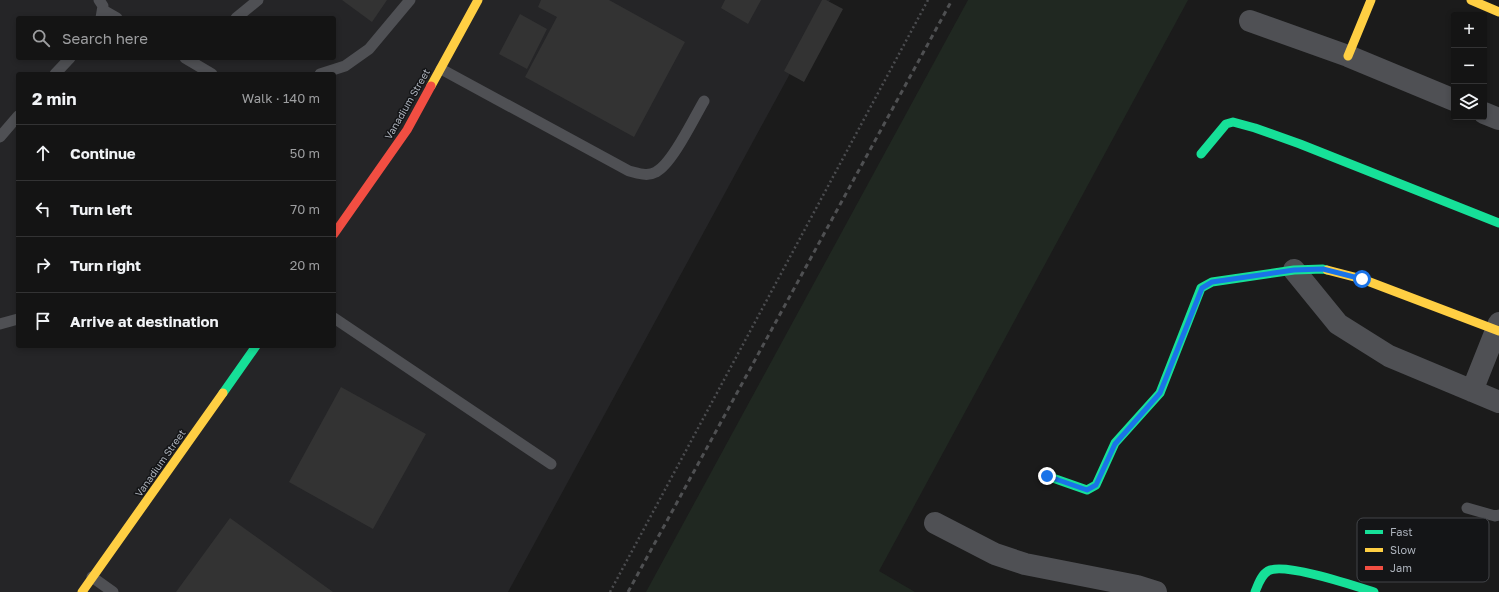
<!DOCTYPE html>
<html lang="en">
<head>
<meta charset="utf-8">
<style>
	:root { --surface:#141414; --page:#1d1d1d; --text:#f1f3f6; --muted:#9d9ea0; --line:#333334 }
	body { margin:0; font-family:"Golos Text",sans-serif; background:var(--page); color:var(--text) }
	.controls { position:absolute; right:12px; top:12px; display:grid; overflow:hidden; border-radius:4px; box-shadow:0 2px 6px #0003 }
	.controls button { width:36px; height:36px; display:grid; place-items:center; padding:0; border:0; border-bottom:1px solid var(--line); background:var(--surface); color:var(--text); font:20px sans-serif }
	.stop { position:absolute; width:12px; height:12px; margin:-9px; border:3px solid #1a73e8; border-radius:50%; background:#fff }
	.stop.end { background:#1a73e8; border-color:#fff; box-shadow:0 1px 4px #0008 }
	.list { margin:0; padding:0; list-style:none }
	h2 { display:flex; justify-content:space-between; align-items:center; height:52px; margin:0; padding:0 16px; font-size:17px }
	h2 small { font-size:13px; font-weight:400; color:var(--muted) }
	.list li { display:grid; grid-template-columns:26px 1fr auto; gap:12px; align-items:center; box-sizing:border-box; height:56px; padding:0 16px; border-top:1px solid var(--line) }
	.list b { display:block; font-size:15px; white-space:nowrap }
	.list em { font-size:13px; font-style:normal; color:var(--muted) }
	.icon { flex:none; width:22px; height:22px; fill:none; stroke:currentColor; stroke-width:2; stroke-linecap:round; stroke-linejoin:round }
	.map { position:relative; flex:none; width:1499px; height:592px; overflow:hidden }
	.search { position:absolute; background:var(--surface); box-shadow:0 2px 6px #0003; left:16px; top:16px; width:320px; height:44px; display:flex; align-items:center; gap:10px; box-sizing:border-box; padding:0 14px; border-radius:4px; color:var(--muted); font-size:15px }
	.panel { position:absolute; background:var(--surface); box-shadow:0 2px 6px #0003; left:16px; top:72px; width:320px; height:276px; border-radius:4px }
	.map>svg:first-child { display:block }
</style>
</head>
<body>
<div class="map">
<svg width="1499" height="592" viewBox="0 0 1499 592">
	<rect width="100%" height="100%" fill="#1b1b1b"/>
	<path fill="#252527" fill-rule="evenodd" d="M0,0H830L508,592H0ZM18,18H334V58H18ZM18,74H334V346H18Z"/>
	<path fill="#202821" d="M968,0H1188L879,571L915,592H646Z"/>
	<path fill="#333" d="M342,0H387L372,22Z
		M541,0H609L685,42L634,137L525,77L557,17L538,7Z
		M725,0H761L748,24L721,8Z
		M822,0H826L843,9L804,82L784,71Z
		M520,14L547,29L527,69L499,54Z
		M341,387L426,434L373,529L289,482Z
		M230,518L333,592H176Z"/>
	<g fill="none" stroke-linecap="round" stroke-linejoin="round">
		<path stroke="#4b4c4f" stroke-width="2.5" stroke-dasharray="2 3" stroke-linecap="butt" d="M610,592L928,0"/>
		<path stroke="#4f5054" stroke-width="11" d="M99,0L103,6L101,18
			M103,10L117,18
			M236,18L258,0
			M185,58L212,74
			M441,69L629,171C638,173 647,177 656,172C672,164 694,118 704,101
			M55,74L70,58
			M320,74L345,66L369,49L410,0
			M0,137L18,116
			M334,318L551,464
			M0,324L18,319
			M1467,508L1495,516L1499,515
			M92,577L113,592"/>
		<path stroke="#4f5054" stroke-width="22" d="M1250,21L1348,56L1454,100
			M1484,113L1499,119
			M1294,270L1338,324L1389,356L1499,402
			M1472,391L1499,323
			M935,523L995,554L1025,564L1137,586L1156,592"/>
		<path stroke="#16e098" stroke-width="9" d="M1201,154L1226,124L1233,122L1255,128L1300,144L1499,223
			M223,393L256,346
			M1047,476L1087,490L1096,485L1115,443L1160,393L1201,288L1212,282L1294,270L1323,269L1327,270
			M1255,592C1258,585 1261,575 1268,571C1284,562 1355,586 1374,592"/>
		<path stroke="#ffcf43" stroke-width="9" d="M1471,0L1499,12
			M1348,56L1371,0
			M431,86L478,0
			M1327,270L1362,279L1499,331
			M82,592L223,393"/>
		<path stroke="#f24e42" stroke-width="9" d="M334,234L407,130L431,86"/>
		<path stroke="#4f5052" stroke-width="3" stroke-dasharray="5 4" stroke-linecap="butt" d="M628,592L952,0"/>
	</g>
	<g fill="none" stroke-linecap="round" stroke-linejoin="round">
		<path stroke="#1a73e8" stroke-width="5" d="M1047,476L1087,490L1096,485L1115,444L1160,393L1202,288L1212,282L1294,270L1323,269L1362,279"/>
	</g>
	<g text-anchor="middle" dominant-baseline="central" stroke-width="3" stroke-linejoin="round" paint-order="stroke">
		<g font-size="10" fill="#acb2bb" stroke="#141517">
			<text transform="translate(407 104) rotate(-60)">Vanadium Street</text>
			<text transform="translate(160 463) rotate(-55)">Vanadium Street</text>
		</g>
	</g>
	<rect x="1357" y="518" width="132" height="64" rx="6" fill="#141517" stroke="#424448" stroke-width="1"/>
	<rect x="1365" y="530" width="18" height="4" fill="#16e098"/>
	<rect x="1365" y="548" width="18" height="4" fill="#ffcf43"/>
	<rect x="1365" y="566" width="18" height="4" fill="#f24e42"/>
	<g font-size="11" fill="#acb2bb">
		<text x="1390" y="536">Fast</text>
		<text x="1390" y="554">Slow</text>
		<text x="1390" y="572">Jam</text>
	</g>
</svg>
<div class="controls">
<button>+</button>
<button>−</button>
<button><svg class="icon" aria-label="layers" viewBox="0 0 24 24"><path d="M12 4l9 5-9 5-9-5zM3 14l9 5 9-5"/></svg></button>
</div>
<div class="stop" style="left:1362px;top:279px"></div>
<div class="stop end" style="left:1047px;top:476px"></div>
<div class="search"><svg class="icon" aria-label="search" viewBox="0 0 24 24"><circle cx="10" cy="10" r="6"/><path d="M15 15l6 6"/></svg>Search here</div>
<section class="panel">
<h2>2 min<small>Walk · 140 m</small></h2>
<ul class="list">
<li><svg class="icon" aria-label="ahead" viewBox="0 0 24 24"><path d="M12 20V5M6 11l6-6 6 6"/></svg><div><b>Continue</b></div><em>50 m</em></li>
<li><svg class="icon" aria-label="left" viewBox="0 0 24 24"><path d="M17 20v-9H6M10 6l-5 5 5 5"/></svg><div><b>Turn left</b></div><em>70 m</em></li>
<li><svg class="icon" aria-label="right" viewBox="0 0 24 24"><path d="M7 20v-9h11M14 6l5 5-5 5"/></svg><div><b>Turn right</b></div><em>20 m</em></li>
<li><svg class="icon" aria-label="arrive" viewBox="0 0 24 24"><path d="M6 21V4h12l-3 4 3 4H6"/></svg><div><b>Arrive at destination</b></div></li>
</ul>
</section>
</div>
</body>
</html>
